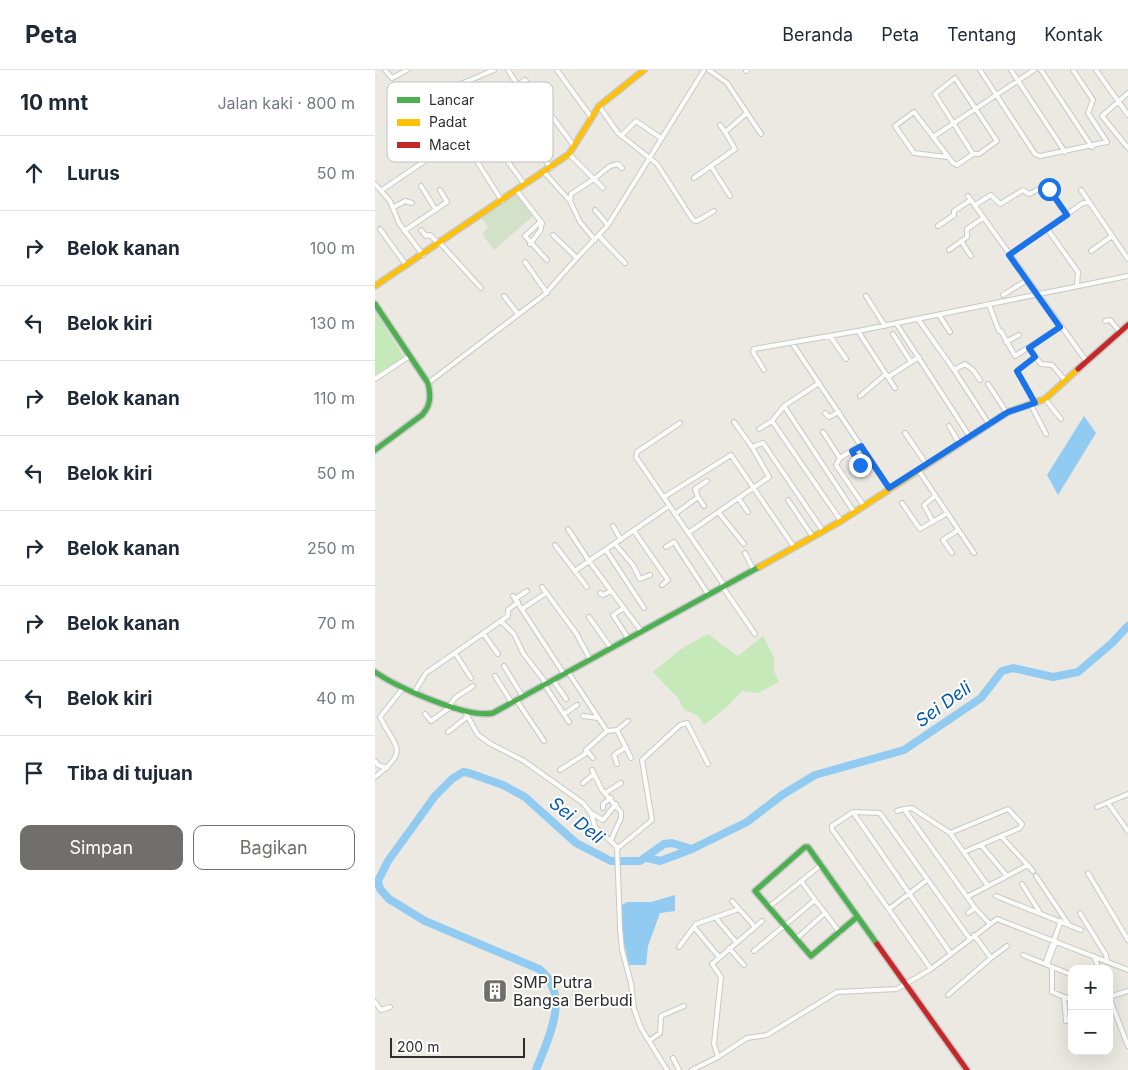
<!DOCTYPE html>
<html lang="id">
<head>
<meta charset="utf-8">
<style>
	:root { --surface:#fff; --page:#f2f2f3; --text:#1f2937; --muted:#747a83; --line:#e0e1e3; --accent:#706f6c }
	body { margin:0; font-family:Inter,sans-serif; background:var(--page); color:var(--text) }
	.controls { position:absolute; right:15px; bottom:15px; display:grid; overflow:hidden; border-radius:10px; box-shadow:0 5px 20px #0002 }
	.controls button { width:45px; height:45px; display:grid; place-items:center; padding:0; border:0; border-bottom:1px solid var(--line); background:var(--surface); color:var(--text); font:25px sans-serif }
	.scale { position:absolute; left:15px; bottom:12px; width:135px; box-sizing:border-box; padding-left:5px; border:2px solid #2d2d2d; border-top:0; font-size:14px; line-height:18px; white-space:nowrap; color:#2d2d2d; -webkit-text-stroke:4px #fff; paint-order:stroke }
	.stop { position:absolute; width:15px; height:15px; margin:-11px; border:4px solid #1a73e8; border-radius:50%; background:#fff }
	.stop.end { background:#1a73e8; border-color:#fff; box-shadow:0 1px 5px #0008 }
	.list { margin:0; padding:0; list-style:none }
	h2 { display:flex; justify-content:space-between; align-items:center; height:65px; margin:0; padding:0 20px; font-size:21px }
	h2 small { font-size:16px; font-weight:400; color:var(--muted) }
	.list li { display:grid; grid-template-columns:32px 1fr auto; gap:15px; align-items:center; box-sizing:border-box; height:75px; padding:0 20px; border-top:1px solid var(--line) }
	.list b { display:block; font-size:19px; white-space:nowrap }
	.list em { font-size:16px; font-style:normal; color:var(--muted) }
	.actions { display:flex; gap:10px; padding:15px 20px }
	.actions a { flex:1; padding:11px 0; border:1px solid var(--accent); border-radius:10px; text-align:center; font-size:18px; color:var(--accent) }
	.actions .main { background:var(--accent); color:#fff }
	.icon { flex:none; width:28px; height:28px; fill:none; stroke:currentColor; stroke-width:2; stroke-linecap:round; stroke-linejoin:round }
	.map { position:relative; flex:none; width:753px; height:1000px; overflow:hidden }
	header { display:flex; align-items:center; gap:30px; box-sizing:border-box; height:70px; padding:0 25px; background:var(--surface); border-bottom:1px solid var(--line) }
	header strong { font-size:24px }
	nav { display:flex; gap:28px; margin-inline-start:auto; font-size:18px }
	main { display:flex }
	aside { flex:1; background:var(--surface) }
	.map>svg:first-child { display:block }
</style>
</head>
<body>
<header>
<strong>Peta</strong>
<nav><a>Beranda</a><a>Peta</a><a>Tentang</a><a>Kontak</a></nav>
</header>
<main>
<aside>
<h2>10 mnt<small>Jalan kaki · 800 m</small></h2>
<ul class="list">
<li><svg class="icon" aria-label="ahead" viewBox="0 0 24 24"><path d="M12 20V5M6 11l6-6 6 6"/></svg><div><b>Lurus</b></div><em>50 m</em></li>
<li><svg class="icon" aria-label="right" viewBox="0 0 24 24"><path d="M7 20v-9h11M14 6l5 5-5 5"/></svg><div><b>Belok kanan</b></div><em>100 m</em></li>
<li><svg class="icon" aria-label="left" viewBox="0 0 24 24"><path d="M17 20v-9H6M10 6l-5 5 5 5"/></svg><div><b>Belok kiri</b></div><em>130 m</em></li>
<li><svg class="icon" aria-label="right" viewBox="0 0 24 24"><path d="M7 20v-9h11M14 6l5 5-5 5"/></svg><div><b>Belok kanan</b></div><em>110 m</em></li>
<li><svg class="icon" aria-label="left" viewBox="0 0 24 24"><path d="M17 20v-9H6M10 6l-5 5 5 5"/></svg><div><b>Belok kiri</b></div><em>50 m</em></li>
<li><svg class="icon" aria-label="right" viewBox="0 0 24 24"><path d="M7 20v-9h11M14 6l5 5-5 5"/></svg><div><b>Belok kanan</b></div><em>250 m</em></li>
<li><svg class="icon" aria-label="right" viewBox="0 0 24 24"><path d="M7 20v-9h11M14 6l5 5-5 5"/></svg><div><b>Belok kanan</b></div><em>70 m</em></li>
<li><svg class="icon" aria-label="left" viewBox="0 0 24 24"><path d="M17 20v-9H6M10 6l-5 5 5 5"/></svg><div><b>Belok kiri</b></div><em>40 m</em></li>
<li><svg class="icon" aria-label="arrive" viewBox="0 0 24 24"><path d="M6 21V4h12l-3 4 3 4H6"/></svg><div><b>Tiba di tujuan</b></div></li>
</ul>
<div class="actions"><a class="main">Simpan</a><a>Bagikan</a></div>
</aside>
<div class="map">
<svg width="753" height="1000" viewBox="0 0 753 1000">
	<rect width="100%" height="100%" fill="#ebe9e2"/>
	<path fill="#c6e9b9" d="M0,241L29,287L0,305Z
		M333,564L363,586L388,566L399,588V601L404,612L383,623L367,621L353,636L329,655L323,646L310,640L302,627L278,602L306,579Z"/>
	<path fill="#d4e1c9" d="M140,122L159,145L119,180L107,164L113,157L106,148Z"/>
	<path fill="#91cbf1" d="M709,346L721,363L683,425L672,405Z
		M300,825V841L285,843L273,876L271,895H254L246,860L247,835L252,832H276Z"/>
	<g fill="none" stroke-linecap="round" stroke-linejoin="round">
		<path stroke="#91cbf1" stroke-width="8" d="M272,788L285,791L317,779
			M161,1000C173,968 197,925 164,899L50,851L14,829L5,819L3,811L13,791L60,726L77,709L88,702L94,703L128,715L150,727L201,773L236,791H265L289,774L297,773L317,779L372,752L407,725L440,705L529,680L606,628L627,601L638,598L678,607L703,602L737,573L753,556"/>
		<defs>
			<path id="street" d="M10,0L17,8L32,0
				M133,0L142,14
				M182,0L216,47
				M334,0L352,13L386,64
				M605,0L660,84L665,86L732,72L713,43L718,30L698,0
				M636,0L690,82
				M666,0L717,77
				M721,0L753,45
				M371,1L372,0
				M79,17L119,0
				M753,23L727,46L753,78
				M64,31L127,131
				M224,36L243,63L282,94L318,150L322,151L339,141
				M345,55L350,62
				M144,56L176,98
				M246,66L261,51L286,68
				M558,67L659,0
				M95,70L143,38L145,33L137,19L150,10L199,76
				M125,81L150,115
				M194,84L219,109L235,96L243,94L247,98
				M572,87L539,83L520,56L539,42L578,93L582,95L598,84L560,24L580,8L622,71L604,84H598
				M336,96L355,126
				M169,102L195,131L205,152L220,170
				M319,108L360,79L350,62L372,43
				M0,114L15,131L24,153L48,185
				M46,116L61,140
				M7,120L57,86
				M706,120L753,189
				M142,121L167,153L165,161L155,174
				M593,126L712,292
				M195,131L196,124L219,109L228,118
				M600,135L616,125L625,134L648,120L654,124L671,116L692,145
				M19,137L30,131L37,133
				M165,152L150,166L172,190
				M233,155L329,0
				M563,156L579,145V141L596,130
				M5,159L31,195
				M46,160L51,166L55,165L64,174
				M673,160L703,202L702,216
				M29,161L72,132L65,120
				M224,166L250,193
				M586,171L596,186
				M65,173L106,218
				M574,180L592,167V159L608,148
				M716,181L737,166
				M634,185L708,133L714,132
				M202,188L233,155L220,140
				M150,192L172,223
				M628,225L652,210
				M129,226L143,244
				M491,226L510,256
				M614,235L624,261H626L640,286L685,257
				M564,245L575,262
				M543,249L579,300L614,354
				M730,251L735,250L745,262
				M521,253L595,367
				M483,261L520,318
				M518,264L536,292
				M455,266L471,289
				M631,272L644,265
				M417,273L514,418
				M654,278L666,294L677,295L690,310
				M389,300L378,282L379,279L483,261L753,206
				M579,300L590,294L598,300L605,310
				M513,307L544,287
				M0,309L35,286
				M53,313L169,225L202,188L178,165
				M444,313L409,336L397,351L466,451
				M613,314L632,343
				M485,326L511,304
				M670,329L686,349
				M660,333L642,301L660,287
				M656,335L671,364
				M409,336L479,442
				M450,343L454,347L464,342
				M305,353L262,382L261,387L349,515
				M574,356L584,373
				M384,359L397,351
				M448,362L465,388L461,395L489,436
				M530,363L552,395
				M377,377L388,373L448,461
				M477,381L485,394L478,399
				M465,388L486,375
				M544,401L599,483
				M289,427L356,385L419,477
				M323,427L329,436
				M364,429L373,442
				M413,430L438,467
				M527,433L545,459L571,444
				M344,443L369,474
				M300,444L323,427L320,419L332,411
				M558,452L549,435L560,426
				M238,456L246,470
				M193,459L214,491L200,501
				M259,461L293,510L287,515
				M313,463L394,407L377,377L359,352
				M240,474L258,495L265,509L275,505
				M180,475L212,517
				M291,477L299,472L333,524
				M231,480L269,538
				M370,483L378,499
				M577,483L568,470L583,460
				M347,516L380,564
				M167,517L201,563L215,589
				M225,523L228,525L236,521
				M138,526L189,604
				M140,529L152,521
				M249,538L238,545L253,568
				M147,539L171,523
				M214,547L236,578
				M126,551L139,564L148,583L171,613
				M266,561L214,491L294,436
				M108,563L123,584
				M80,583L96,608
				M129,596L148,627
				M193,602L232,661
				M120,606L137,633
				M178,610L191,629
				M169,614L194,652
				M40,621L51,603L133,546V540L143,532
				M142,631L169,671
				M75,635L80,628L98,616
				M89,640L103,665L116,674L149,691L208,733L216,743L220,757L242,777L245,858L247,880L256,913L259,939L266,958L292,1000
				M50,644L56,651L77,636
				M189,644L202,635
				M208,646L223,648
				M242,660L256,688
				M73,662L92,647
				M211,680L218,688
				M0,691L3,695L12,698
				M242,694L239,685L251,677
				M185,700L210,684L211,680L232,661L242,660L253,651
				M217,700L227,720L246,742V748L236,770
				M0,707C35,680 21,679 5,647L28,618
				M208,713L219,704
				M230,723L246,713
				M733,733L753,761
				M722,737L753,724
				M228,738V734L236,728
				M522,741L529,739
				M478,742L576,884
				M216,743L228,750L241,734
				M575,763L633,739L647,754L645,758L589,782
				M626,766L658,801
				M606,775L632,806
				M243,778L277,750L267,690L305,655L312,653L333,694
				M713,803L753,870
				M661,806L694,855
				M647,814L664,841
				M613,816L575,763L537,738L529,739L600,838L614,853
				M621,826L706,860
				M592,827L653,795
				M440,830L450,843
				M357,831L380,857
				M394,837L446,795
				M514,839L552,810
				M593,843L600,838
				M705,843L731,885L732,891
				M340,847L361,872
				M319,857L344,887
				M421,869L450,843L465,863
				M304,877L321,854L364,839
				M354,878L369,895
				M379,881L440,830L426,811
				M648,885L697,905
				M719,886L724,899
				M616,888L632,876
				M670,894L686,851
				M672,895L681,871
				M677,897V922L697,930
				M556,899L457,759V756L478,742L505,743L595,869
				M573,925L616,888L599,865
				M689,927L691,951
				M734,927L753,976
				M734,927L753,921
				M0,932L6,940L15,937
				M274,971L285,963L286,946L309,936
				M343,987L339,974L346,907L337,894L387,851
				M298,988L304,1000
				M317,1000L343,987L372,968L392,965L462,922L522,919L556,899L622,849L753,900"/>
			<path id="fast" d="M0,234L53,313C56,326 56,335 47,345L0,380
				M0,602C22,617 92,649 118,643L384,497
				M482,847L436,886L380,821L430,777H433L502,874"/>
			<path id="slow" d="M0,216L194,84L224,36L269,0
				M384,497L466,451L633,342L670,329L703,299"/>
			<path id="jam" d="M703,299L753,255
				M502,874L592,1000"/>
		</defs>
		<use href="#street" stroke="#c8c8c7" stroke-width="6"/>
		<use href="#fast" stroke="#c8c8c7" stroke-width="8"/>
		<use href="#slow" stroke="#c8c8c7" stroke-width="8"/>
		<use href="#jam" stroke="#c8c8c7" stroke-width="8"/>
		<use href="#street" stroke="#fcfcfb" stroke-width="4"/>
		<use href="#fast" stroke="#4caf50" stroke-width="5"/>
		<use href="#slow" stroke="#ffc107" stroke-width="5"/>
		<use href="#jam" stroke="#c62828" stroke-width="5"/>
	</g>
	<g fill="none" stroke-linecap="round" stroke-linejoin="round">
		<path stroke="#1a73e8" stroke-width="6" d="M485,395L477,381L486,376L514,418L633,342L660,333L642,301L660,287L654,278L685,257L634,185L692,145L674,119"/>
	</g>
	<defs>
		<symbol id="building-square" viewBox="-11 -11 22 22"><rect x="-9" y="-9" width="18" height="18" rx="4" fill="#706f6c" stroke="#fff"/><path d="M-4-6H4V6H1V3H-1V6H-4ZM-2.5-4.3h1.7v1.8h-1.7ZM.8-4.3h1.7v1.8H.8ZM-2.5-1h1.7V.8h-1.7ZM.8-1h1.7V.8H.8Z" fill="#fff"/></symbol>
	</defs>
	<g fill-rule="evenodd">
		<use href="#building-square" x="106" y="907" width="28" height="28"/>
	</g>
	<g text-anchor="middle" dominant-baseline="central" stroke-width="4" stroke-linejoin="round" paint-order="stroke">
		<g font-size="16" fill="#2d2d2d" stroke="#fff" text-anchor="start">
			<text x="138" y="912">SMP Putra<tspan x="138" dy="18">Bangsa Berbudi</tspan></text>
		</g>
		<g font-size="18" font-style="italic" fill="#0459a9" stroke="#fff">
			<text transform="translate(568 634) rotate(-36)">Sei Deli</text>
			<text transform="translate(202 750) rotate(38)">Sei Deli</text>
		</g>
	</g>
	<rect x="12" y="12" width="166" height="80" rx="8" fill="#fff" stroke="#c0c0c0" stroke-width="1"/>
	<rect x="22" y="27" width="23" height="6" fill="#4caf50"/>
	<rect x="22" y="49" width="23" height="7" fill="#ffc107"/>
	<rect x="22" y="72" width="23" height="6" fill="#c62828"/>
	<g font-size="14" fill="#2d2d2d">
		<text x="54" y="35">Lancar</text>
		<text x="54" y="57">Padat</text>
		<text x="54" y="80">Macet</text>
	</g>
</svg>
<div class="controls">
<button>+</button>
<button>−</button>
</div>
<div class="scale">200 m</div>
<div class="stop" style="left:674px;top:119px"></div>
<div class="stop end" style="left:485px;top:395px"></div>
</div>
</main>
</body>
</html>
